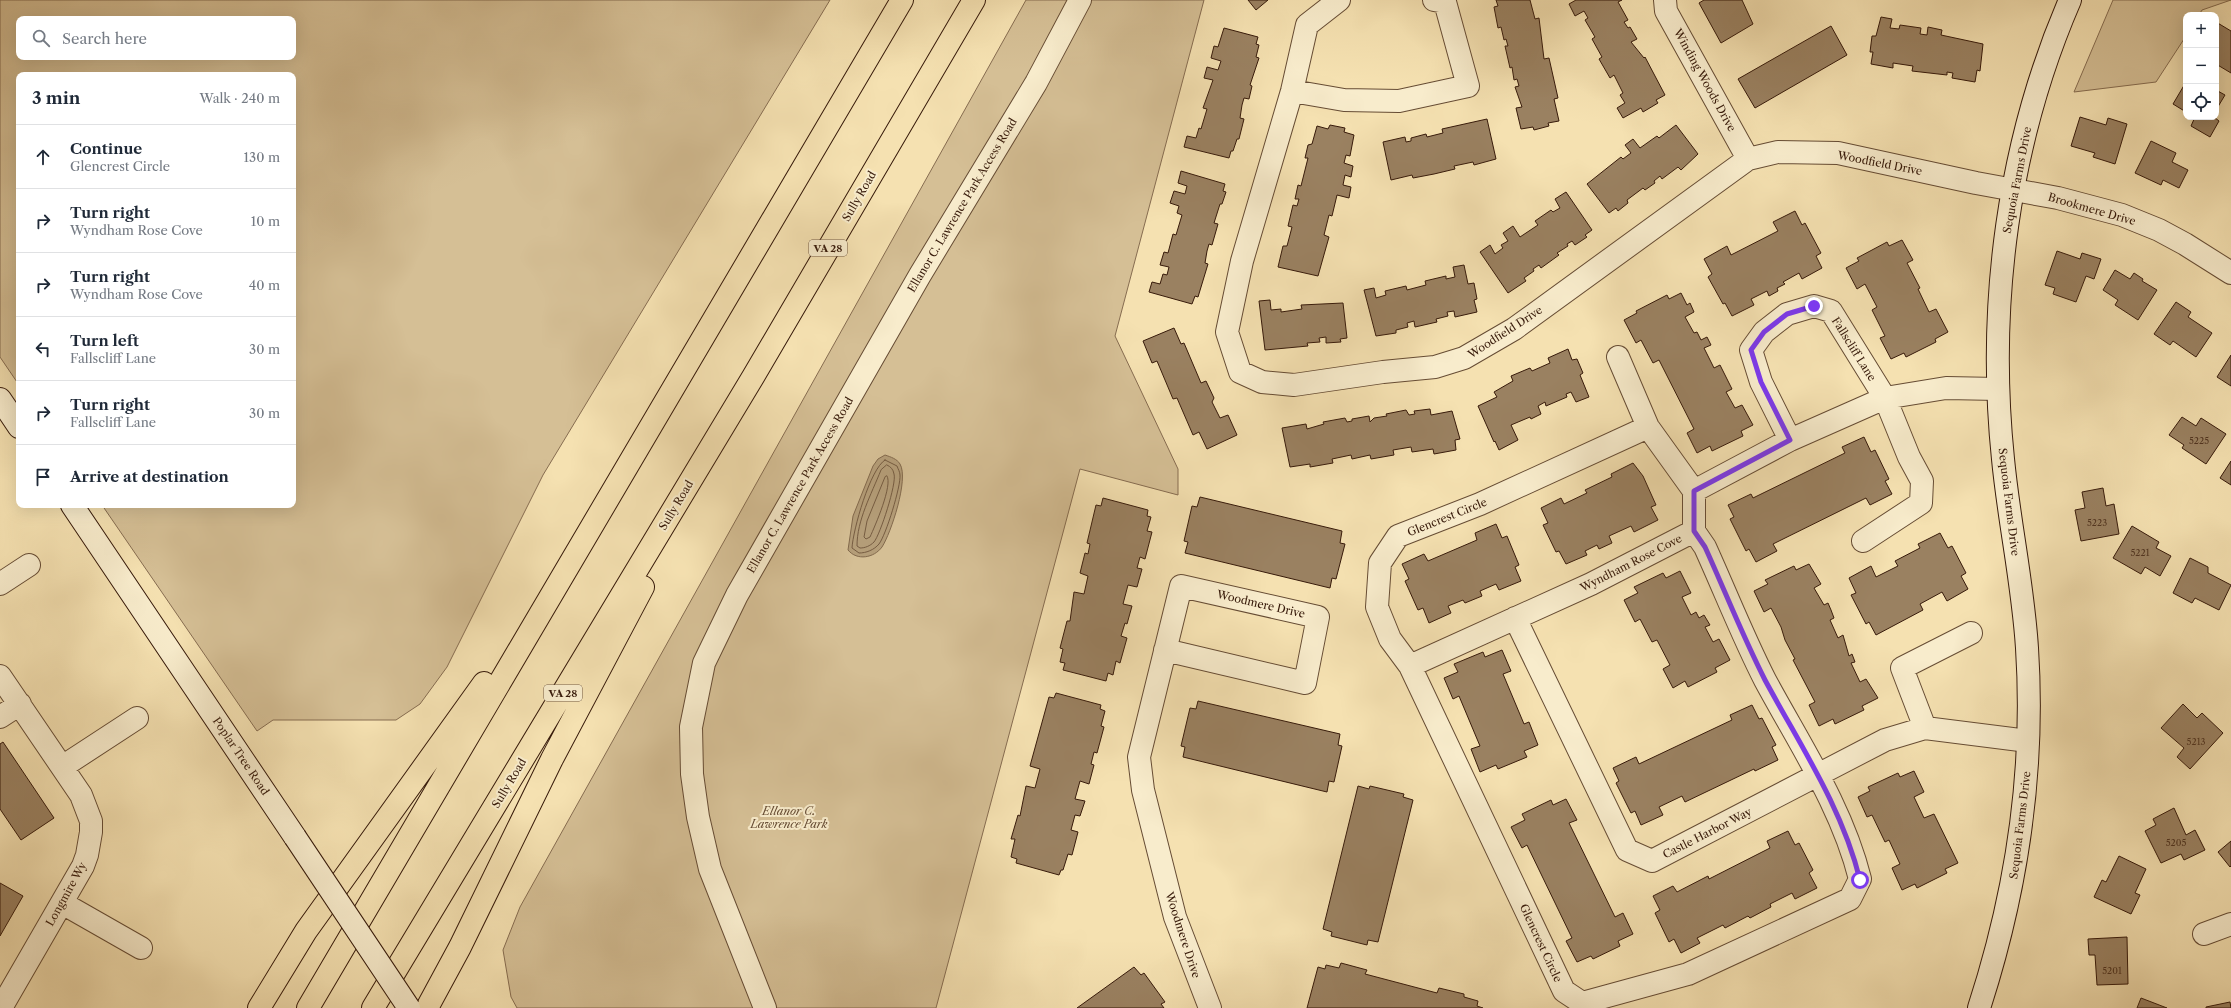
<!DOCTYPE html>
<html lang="en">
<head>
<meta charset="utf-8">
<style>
	:root { --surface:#fff; --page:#f2f2f3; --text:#1f2937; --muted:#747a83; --line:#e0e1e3 }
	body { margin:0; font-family:"Libre Caslon Text",serif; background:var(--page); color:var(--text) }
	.controls { position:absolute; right:12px; top:12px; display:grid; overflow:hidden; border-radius:8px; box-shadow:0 4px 16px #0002 }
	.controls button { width:36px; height:36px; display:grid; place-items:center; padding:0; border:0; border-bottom:1px solid var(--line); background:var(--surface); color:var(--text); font:20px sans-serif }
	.stop { position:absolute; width:12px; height:12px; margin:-9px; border:3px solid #7c3aed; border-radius:50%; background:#fff }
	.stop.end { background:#7c3aed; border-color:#fff; box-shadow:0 1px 4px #0008 }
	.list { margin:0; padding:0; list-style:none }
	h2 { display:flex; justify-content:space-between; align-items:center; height:52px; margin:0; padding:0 16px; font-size:17px }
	h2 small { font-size:13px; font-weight:400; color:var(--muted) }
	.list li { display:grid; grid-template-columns:26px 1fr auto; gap:12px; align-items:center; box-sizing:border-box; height:64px; padding:0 16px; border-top:1px solid var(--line) }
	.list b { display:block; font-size:15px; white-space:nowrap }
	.list p { margin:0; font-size:13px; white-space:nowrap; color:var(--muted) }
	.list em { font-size:13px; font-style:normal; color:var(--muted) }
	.icon { flex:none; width:22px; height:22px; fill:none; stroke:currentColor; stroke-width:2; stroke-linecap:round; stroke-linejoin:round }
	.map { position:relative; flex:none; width:2231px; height:1008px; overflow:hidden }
	.search { position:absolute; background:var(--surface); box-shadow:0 4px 16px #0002; left:16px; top:16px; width:280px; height:44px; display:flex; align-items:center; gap:10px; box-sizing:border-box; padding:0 14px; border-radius:8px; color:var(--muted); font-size:15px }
	.panel { position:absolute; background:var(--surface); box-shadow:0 4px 16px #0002; left:16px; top:72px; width:280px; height:436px; border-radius:8px }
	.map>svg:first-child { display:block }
</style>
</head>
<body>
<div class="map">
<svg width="2231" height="1008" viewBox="0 0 2231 1008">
	<rect width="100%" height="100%" fill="#f5e1b1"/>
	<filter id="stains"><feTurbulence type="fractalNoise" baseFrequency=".005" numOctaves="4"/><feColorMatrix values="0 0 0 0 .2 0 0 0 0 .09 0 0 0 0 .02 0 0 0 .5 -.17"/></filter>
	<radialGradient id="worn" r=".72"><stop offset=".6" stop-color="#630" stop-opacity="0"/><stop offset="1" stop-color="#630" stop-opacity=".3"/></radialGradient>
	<path fill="#d5bf95" stroke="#866c50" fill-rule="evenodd" d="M0,0H830L543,475L447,667L420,704L396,720H273L257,731L102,505H293V75H19V385L0,357ZM19,19H293V57H19Z
		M1026,0H1204L1115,336L1178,469V495L1080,469L936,1008H517L511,997L503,950L520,907Z
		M2113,0H2231L2202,10L2199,15H2186V36L2156,82L2074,92Z"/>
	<path fill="#b49d78" stroke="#82694c" d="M885,455C891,457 897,459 900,464C909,479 891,533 882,547C874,558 857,561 848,550L853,516L873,466L878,459Z"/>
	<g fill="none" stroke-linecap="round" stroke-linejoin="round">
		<path stroke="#765c41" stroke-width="1" d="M885,460L897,466C898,469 900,472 900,475C901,486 886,535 879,544C874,550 866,553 859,553L852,548C853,530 870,469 885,460Z
			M887,465C891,467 893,469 894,474C897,483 880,535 874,542C870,546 865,548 860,548L857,546C857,520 871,495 881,470Z
			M887,476C893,485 875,526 870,537L866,539L864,537L867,521L885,477Z"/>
	</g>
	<path fill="#9a8161" stroke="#371a0a" d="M1248,0H1268L1256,10Z
		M1496,0H1530L1535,19L1539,18L1544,59L1549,58L1558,98L1554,99L1559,121L1548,123L1549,126L1534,130L1533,127L1521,129L1516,108L1522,107L1515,87L1519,86L1517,79L1514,80L1512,67L1510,68L1505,46H1508L1506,39L1504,40L1501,27L1498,28L1494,7L1498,6Z
		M1576,0H1622L1618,2L1628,20L1624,22L1628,28L1630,27L1637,39L1631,42L1644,58L1645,57L1665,95L1656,100L1658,103L1643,112L1641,108L1623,118L1617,108L1625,103L1620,95L1623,93L1614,75L1610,78L1599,59L1602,57L1592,39L1595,37L1585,20L1588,18L1584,11L1575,16L1569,4Z
		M1704,0H1742L1753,24L1721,43L1699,3Z
		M1881,17L1892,19L1890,28L1899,29L1900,25L1921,28L1920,34L1927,35L1928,27L1942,30L1941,35L1983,44L1980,71L1977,70L1975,82L1952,78L1953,73L1947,72V75L1912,71L1913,66L1893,63V68L1871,64L1873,52H1870L1872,36H1876Z
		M2216,22L2231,31V73L2216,64Z
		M1831,26L1847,55L1755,108L1738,79Z
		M1224,28L1258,37L1256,44L1259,45L1256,57L1259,58L1250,85L1252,86L1249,99L1244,98L1242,105L1240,118L1244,119L1239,139H1237L1233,151H1231L1229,158L1184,147L1187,136L1196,138L1199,128L1201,129L1207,109L1203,108L1213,80L1204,78L1207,67L1218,70L1221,61L1211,58L1214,46L1218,47Z
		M2186,82V112L2173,104Z
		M2216,90L2225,95L2216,110Z
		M2080,117L2106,125L2108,118L2127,124L2115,164L2093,157L2095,153L2071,146Z
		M2195,117H2214L2219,121L2210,137L2191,126Z
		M1487,119L1496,159L1474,165L1473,162L1454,166L1455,169L1434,174L1413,178L1412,175L1391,180L1383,142L1405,137L1406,142L1411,141V138L1426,134L1427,137L1443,133L1442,129Z
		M1330,125L1345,128L1344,132L1354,135L1350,156L1346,155L1344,163L1353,166L1351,177L1345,175L1343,185L1351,187L1349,198L1337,195L1332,216L1329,215L1324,235L1329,237L1318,276L1278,267L1283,246H1287L1292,227L1288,226L1293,205L1297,206L1299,199H1295L1298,185L1301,186L1308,158H1305L1308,145L1312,144L1317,126L1328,129Z
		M1676,125L1698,154L1681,170L1678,167L1662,179L1660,176L1654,181L1655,183L1645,190L1643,188L1627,200L1628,203L1618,211L1616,208L1609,213L1587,184L1621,157L1623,159L1631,153L1625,145L1633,139L1640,148L1657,136L1659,138Z
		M2151,141L2176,153L2172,162L2188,170L2179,188L2163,180L2161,185L2135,173Z
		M1181,171L1225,184L1223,191L1226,192L1222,204H1220L1214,223L1218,224L1212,245L1209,244L1207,251L1205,263L1208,264L1198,297L1195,296L1192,304L1149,292L1152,282L1160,284L1163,274L1167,275L1169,267L1160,265L1164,252L1168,253L1173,234L1176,235L1182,215L1177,213L1179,206L1170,203L1174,191L1185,194L1187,186L1178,183Z
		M1566,192L1592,230L1585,235L1587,237L1575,245L1572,241L1567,244L1568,246L1557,253L1559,255L1541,268L1539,265L1533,269L1534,271L1524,278L1526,281L1508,293L1480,252L1490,245L1495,254L1503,248L1501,245L1508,241L1503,233L1513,226L1520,237L1538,225L1535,221L1551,210L1553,212L1560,208L1555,199Z
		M1795,211L1802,225L1805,223L1821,253L1816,256L1822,268L1802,279L1799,273L1783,282L1785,284L1777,288L1778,291L1769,296L1767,291L1751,299L1754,305L1732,316L1725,303L1723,304L1708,277L1712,274L1704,259L1727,246L1731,255L1778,231L1773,222Z
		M1902,240L1913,260L1907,263L1920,288L1918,289L1929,312L1936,309L1948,332L1935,339L1936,342L1906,357L1904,353L1891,359L1880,338L1885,336L1872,310L1877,307L1865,284L1857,289L1846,268L1859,261L1857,258L1887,242L1889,246Z
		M2057,251L2080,259L2082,253L2101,259L2094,279L2086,276L2076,302L2053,294L2055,288L2045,285Z
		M1464,265L1468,284L1474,283L1477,299L1474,300L1477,312L1455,317L1454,311L1447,312L1448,316L1436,319L1437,322L1415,327L1414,321L1407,323L1408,327L1396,330V333L1376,336L1364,290L1374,288L1376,298L1386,295L1385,291L1406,286L1407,290L1426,285L1425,281L1446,276V279L1455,277L1453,267Z
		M2115,270L2130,279L2134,273L2143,279L2142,281L2157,290L2138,320L2115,305L2118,300L2103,290Z
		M1681,293L1687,305L1690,303L1694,312L1685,317L1694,333L1697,332L1701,340L1707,337L1711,345L1704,348L1714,368L1720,365L1732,389L1726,392L1735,408L1742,405L1753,425L1741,431L1743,436L1712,451L1710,446L1697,453L1687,433L1694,429L1659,360L1653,363L1641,340L1636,343L1624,320L1637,313L1636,311L1667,295L1669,299Z
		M1270,300L1271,310L1281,309V312L1302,309L1301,305L1343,303L1347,338L1340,339L1341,342L1326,343V337L1319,338L1320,342L1307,343L1308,346L1265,350L1259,301Z
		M2176,302L2191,312L2188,317L2212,333L2196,357L2173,341L2170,345L2154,334Z
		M1174,328L1181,344L1184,343L1201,383L1206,381L1214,398L1212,402L1220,418L1228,415L1237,435L1207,449L1199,432L1193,435L1177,398L1173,399L1157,361L1152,363L1143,341Z
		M1568,349L1572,360L1577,359L1583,373L1580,375L1589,397L1576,402L1571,392L1566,394L1567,397L1546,406L1545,402L1538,406L1541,414L1531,419L1530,417L1511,425L1518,440L1499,450L1495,441L1494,442L1478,406L1497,397L1494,392L1513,381L1511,376L1530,368L1532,371L1550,363L1548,358Z
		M2231,355V386L2217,377Z
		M1430,409L1431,415L1452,411L1460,439L1455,440L1456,450L1434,454L1433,449L1412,452L1411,447L1393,450L1394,455L1371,459L1370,455L1352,459L1351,455L1332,459L1333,463L1310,467V464L1290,467L1282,428L1306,424L1307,429L1324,424L1323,422L1345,418L1347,422L1352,421V419L1369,416L1370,422L1374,418L1387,416L1386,414L1406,410L1409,415L1415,414L1414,411Z
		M2182,417L2196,426L2201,418L2226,434L2206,464L2182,448L2184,445L2169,435Z
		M1864,437L1871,452L1875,450L1889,479L1885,481L1892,494L1870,505L1866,498L1773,544L1777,551L1756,562L1749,549L1746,551L1730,519L1734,517L1728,505L1751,494L1753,498L1845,453L1842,447Z
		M2231,461V485L2220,478Z
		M1633,463L1643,476L1656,505L1651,507L1658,520L1634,532L1631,526L1609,536L1612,543L1599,549L1597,545L1585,551L1587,555L1566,564L1559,551L1556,552L1543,525L1548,523L1541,508L1561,498L1564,504L1587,493L1585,490L1612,477L1611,474Z
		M2103,488L2106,506L2114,504L2119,534L2081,541L2075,510L2085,508L2082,492Z
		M1200,497L1342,531L1340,543L1345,544L1336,579L1332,578L1330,588L1185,553L1188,542L1184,541L1192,506L1197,507Z
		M1103,498L1148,510L1147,516L1151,517L1147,531L1152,532L1145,559L1140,557L1137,568L1142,569L1137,587L1128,585L1123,604L1132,606L1127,624L1125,623L1121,636L1127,638L1120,663L1116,661L1113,675L1108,673L1106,681L1063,670L1065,663L1060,662L1063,649L1060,648L1067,621H1070L1074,592L1084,594L1088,576L1080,573L1085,553L1088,554L1090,544L1087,543L1096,505L1101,506Z
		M1496,524L1502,538L1507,536L1519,565L1515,567L1521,581L1499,590L1496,584L1480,591L1482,596L1465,603L1463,600L1448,606L1451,613L1429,623L1423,608L1418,610L1405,581L1409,579L1402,564L1424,554L1428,561L1477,540L1475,533Z
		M2132,526L2159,542L2156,548L2171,556L2160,576L2145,567L2141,574L2113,558Z
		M1940,533L1948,548L1952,546L1966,573L1961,576L1968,589L1947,601L1942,592L1920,604L1923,610L1876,635L1869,622L1866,624L1851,595L1856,593L1849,578L1871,566L1876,577L1898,566L1895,561L1920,548L1918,544Z
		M2190,558L2208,567V573L2231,585L2219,610L2195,598L2192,603L2173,593Z
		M1809,564L1821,584L1814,588L1824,605L1828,603L1831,610L1834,618L1830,620L1838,638L1843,635L1849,656L1852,654L1855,662L1851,663L1860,682L1866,679L1878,698L1862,706L1864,710L1835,724L1833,719L1819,726L1809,705L1815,702L1793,660L1795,659L1785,640L1781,627L1771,608L1764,612L1754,591L1768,584L1765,580L1794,566L1796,570Z
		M1680,571L1691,593L1682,597L1691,615L1696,612L1699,618L1704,615L1710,625L1705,627L1713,642L1719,639L1730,660L1715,668L1717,672L1688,687L1685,681L1673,688L1663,669L1670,665L1657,640L1652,642L1640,619L1635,622L1624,600L1638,593L1634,587L1663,573L1666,578Z
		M1502,650L1511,671L1503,674L1524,724L1529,722L1538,745L1524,751L1527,757L1498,769L1496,765L1480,772L1471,749L1480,746L1459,696L1453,699L1444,678L1458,672L1454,664L1483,652L1485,657Z
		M1056,693L1101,705L1100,709L1105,711L1101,726L1104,727L1097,753L1094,752L1091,764L1094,765L1089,784L1080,781L1075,799L1085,801L1080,816L1075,815L1071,830L1078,832L1072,855L1068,854L1063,870H1061L1059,875L1016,863L1017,859L1011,857L1015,839H1011L1018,815L1020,816L1026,786L1035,788L1040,769L1030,766L1049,697L1054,698Z
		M1198,701L1340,734L1338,745L1342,746L1334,782L1329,781L1327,792L1183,757L1185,747L1181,746L1190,708L1196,709Z
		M2183,704L2197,718L2202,713L2223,733L2190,769L2177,757L2184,748L2161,728Z
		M1752,705L1759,719L1762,718L1776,745L1772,747L1778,760L1755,771L1754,769L1685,802L1682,796L1659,807L1663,815L1641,825L1635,811L1631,813L1616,783L1619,781L1613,768L1636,757L1639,764L1732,720L1730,715Z
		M3,742L54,818L21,840L0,809V744Z
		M1914,771L1924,792L1914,797L1924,818L1934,814L1958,863L1945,869L1947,873L1917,888L1915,884L1902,890L1892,868L1900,864L1889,840L1885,842L1872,815L1867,817L1858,797L1870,791L1868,787L1898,773L1900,777Z
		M1358,786L1369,789L1370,786L1404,794L1403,797L1413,800L1378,942L1368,940L1367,945L1331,936L1332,932L1323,929Z
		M1566,799L1577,820L1569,823L1615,917L1623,913L1633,934L1618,941L1620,946L1593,959L1591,956L1577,962L1566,941L1572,938L1527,845L1522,848L1511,827L1525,820L1522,814L1551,800L1553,805Z
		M2174,808L2186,835L2195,830L2205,850L2184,860L2181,854L2161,863L2145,831L2156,825L2153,819Z
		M1788,831L1795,845L1799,843L1813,870L1809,873L1817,888L1795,899L1792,893L1770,904L1771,907L1750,918L1748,916L1725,928L1723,925L1697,938L1700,943L1681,953L1674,939L1669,942L1655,913L1660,910L1653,896L1673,886L1677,892L1708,876L1709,879L1770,848L1767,841Z
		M2231,841V866L2230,867L2218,852Z
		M2119,856L2146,869L2135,893L2140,895L2131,914L2094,897L2102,880L2106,882Z
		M0,883L23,896L0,936Z
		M2127,937L2128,984L2097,985L2095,955H2089L2088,939Z
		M1341,963L1367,970L1365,974L1437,993L1439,988L1464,994V997L1478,1001L1477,1006L1483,1008H1307L1318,967L1325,969L1326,965L1339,968Z
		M1134,967L1141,975L1144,973L1165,1002L1161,1004L1164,1008H1077Z
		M2141,998L2167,1008H2137Z
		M2230,1002L2231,1008H2206V1007Z"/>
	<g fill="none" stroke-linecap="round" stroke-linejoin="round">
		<defs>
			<path id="street" d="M1339,0L1307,25L1292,91L1242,261L1227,332L1240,372L1262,382L1294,385L1383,372L1435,367L1464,358L1514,329L1748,159L1778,152L1838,153L1976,183L2058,198L2122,215L2159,230L2185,244L2231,273
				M1665,0L1666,11L1748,159
				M1292,91L1344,100L1399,101L1468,86L1445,2L1434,0
				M1618,357L1648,427
				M1790,440L1761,382L1751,350L1764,332L1787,314L1814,306L1831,311L1885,398L1909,457L1922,481L1921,503L1863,541
				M1694,531L1705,547C1725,591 1743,637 1765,680C1800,745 1842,807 1860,879L1850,899L1688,974L1582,1003L1564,991L1410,666L1390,639L1377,607L1380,563L1398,536L1480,504L1648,427L1694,491
				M0,584L29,565
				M1515,618L1627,850L1652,861L1885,740L1925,728L2028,741
				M1165,650L1305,683L1318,617L1181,586L1139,757L1143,790L1175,917L1210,1008
				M1410,666L1591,584L1694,531V491L1790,440L1885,398L1946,388L1998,389
				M0,676L81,795L91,821V832L87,855L83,866L1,1008
				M0,717L20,704
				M1925,728L1902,668L1971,633
				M62,767L137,718
				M62,903L141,948
				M2204,934L2231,924
				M765,1008L710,869L698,817L692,774L691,727L704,663L737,595L920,275L1036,83L1080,0"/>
			<path id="secondary" d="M0,399L19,427
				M72,505L295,837
				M1979,1008C2017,891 2035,771 2027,648C2023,584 2009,522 2003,459C1987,304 2008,143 2070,0"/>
			<path id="highway" d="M259,1008L306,931L484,683
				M308,1008L902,0
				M373,1008L753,377L974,0
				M427,1008L460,947L552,759L643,587"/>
		</defs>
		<use href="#street" stroke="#664c34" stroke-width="24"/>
		<use href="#secondary" stroke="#371a0a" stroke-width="24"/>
		<use href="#highway" stroke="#371a0a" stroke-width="24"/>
		<use href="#street" stroke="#f8eccc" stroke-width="22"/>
		<use href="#secondary" stroke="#f8eccc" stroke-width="22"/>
		<use href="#highway" stroke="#f5e1b1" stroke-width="22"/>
		<defs>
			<path id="secondary-bridge" d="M295,837L409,1008"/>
		</defs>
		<use href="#secondary-bridge" stroke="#371a0a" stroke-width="24" stroke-linecap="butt"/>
		<use href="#secondary-bridge" stroke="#f8eccc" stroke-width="22"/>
	</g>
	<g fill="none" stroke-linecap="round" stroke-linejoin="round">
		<path stroke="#7c3aed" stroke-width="5" d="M1814,306L1787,314L1764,332L1751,350L1761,382L1790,440L1694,491V531L1705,547C1725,591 1743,637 1765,680C1800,745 1842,807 1860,880"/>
	</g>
	<g text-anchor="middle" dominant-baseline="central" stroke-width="4" stroke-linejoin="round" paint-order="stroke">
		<g font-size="9" fill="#503420">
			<text x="2199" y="440">5225</text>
			<text x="2097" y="522">5223</text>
			<text x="2140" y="552">5221</text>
			<text x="2196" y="741">5213</text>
			<text x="2176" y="842">5205</text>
			<text x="2112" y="970">5201</text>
		</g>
		<g fill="#f8eccc" stroke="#715944" stroke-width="1">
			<rect x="809" y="240" width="38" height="16" rx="3"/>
			<rect x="544" y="685" width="38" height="16" rx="3"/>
		</g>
		<g font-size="10" font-weight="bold" fill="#371a0a">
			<text x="828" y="248">VA 28</text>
			<text x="563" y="693">VA 28</text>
		</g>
		<g font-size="11" fill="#371a0a" stroke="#f8eccc">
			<text transform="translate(1705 80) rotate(61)">Winding Woods Drive</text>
			<text transform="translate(1880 163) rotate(11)">Woodfield Drive</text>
			<text transform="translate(2017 180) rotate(-79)">Sequoia Farms Drive</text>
			<text transform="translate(859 196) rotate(-60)">Sully Road</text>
			<text transform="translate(962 205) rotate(-59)">Ellanor C. Lawrence Park Access Road</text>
			<text transform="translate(2092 209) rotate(16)">Brookmere Drive</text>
			<text transform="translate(1505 332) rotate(-33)">Woodfield Drive</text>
			<text transform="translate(1854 349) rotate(58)">Fallscliff Lane</text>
			<text transform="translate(800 485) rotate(-60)">Ellanor C. Lawrence Park Access Road</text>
			<text transform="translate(2009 502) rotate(83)">Sequoia Farms Drive</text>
			<text transform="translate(676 505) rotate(-59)">Sully Road</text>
			<text transform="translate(1447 517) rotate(-22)">Glencrest Circle</text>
			<text transform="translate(1631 563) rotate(-27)">Wyndham Rose Cove</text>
			<text transform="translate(1261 604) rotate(13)">Woodmere Drive</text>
			<text transform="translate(241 756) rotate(56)">Poplar Tree Road</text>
			<text transform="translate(509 783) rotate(-59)">Sully Road</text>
			<text transform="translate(2020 825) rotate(-83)">Sequoia Farms Drive</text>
			<text transform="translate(1707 833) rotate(-27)">Castle Harbor Way</text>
			<text transform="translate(66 894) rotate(-61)">Longmire Wy</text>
			<text transform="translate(1183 935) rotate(72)">Woodmere Drive</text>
			<text transform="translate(1541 943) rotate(65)">Glencrest Circle</text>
		</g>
		<g font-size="11" font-style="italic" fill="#664c34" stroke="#f8eccc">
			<text x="789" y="811">Ellanor C.<tspan x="789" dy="13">Lawrence Park</tspan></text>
		</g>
	</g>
	<rect width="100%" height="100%" filter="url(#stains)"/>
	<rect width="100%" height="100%" fill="url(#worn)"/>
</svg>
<div class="controls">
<button>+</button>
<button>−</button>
<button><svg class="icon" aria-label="locate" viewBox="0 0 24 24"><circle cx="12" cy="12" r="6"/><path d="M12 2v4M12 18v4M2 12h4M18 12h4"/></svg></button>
</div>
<div class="stop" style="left:1860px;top:880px"></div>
<div class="stop end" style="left:1814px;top:306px"></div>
<div class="search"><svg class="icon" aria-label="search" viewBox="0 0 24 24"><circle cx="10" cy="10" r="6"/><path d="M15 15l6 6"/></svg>Search here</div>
<section class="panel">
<h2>3 min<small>Walk · 240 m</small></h2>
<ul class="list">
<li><svg class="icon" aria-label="ahead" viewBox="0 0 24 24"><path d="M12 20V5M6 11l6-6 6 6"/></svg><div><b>Continue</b><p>Glencrest Circle</p></div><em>130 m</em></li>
<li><svg class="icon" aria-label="right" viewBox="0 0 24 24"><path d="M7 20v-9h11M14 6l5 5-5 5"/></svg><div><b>Turn right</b><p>Wyndham Rose Cove</p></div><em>10 m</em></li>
<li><svg class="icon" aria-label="right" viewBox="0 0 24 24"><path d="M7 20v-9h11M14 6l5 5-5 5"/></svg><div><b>Turn right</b><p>Wyndham Rose Cove</p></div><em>40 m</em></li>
<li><svg class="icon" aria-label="left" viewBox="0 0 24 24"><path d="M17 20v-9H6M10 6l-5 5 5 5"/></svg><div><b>Turn left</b><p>Fallscliff Lane</p></div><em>30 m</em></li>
<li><svg class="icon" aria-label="right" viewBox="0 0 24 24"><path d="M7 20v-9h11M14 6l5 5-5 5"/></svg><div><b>Turn right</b><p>Fallscliff Lane</p></div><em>30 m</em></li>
<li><svg class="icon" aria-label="arrive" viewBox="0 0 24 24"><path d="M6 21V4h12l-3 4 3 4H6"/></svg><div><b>Arrive at destination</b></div></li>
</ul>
</section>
</div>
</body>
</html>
